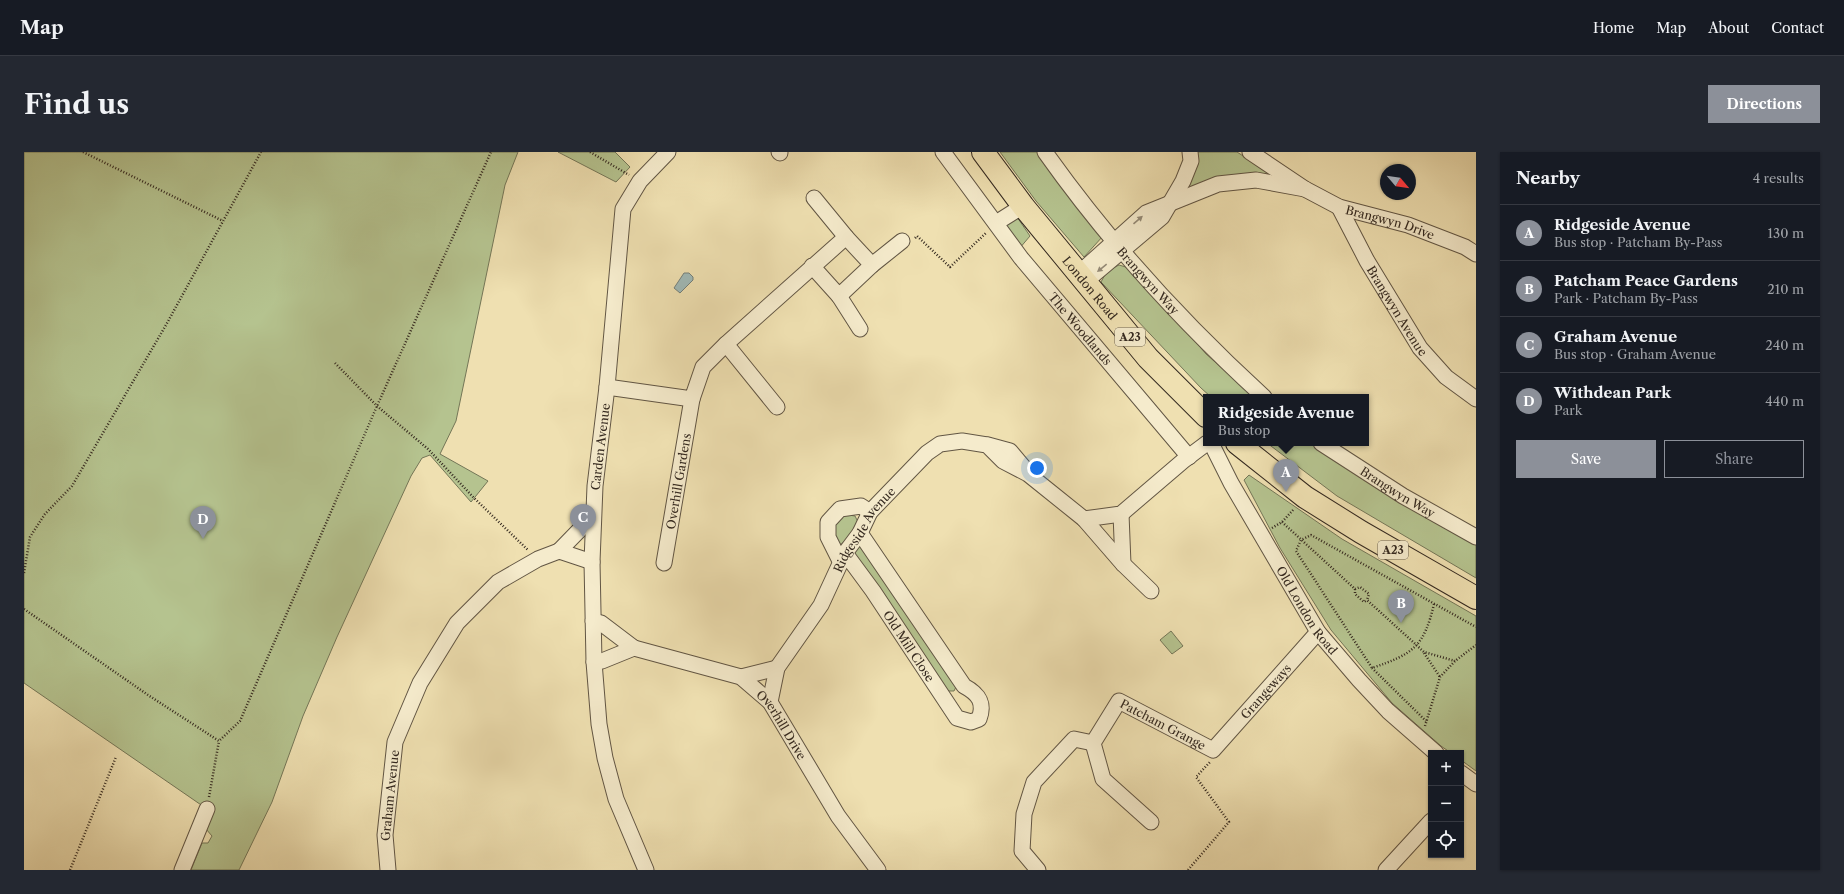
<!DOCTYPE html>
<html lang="en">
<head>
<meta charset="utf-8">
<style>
	:root { --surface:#171b24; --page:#242831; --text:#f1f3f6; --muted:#9ea1a6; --line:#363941; --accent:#8c9099 }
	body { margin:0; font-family:"Libre Caslon Text",serif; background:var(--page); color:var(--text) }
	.controls { position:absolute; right:12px; bottom:12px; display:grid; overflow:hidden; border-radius:0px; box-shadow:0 1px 3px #0004 }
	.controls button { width:36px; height:36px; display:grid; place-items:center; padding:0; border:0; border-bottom:1px solid var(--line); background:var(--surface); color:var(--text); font:20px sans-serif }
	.compass { position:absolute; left:1356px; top:12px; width:36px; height:36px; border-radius:50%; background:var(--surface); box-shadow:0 1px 3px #0004; rotate:119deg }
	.you { position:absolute; left:1013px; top:316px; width:14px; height:14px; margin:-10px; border:3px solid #fff; border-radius:50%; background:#1a73e8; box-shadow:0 0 0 6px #1a73e833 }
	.badge { display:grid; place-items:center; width:26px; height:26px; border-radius:50%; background:var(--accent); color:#fff; font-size:13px; font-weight:700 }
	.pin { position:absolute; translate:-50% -33px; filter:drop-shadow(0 1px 2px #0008) }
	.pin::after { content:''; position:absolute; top:21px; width:14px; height:12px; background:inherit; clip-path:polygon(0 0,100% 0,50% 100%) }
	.popup { position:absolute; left:1179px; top:242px; width:166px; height:52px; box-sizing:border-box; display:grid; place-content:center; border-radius:0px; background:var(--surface); filter:drop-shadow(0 1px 3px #0005); font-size:13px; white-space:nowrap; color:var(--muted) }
	.popup b { font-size:15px; color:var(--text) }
	.popup::after { content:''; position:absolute; left:50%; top:100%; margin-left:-8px; border:8px solid transparent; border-top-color:var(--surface) }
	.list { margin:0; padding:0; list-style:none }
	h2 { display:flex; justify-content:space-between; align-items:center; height:52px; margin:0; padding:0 16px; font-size:17px }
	h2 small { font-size:13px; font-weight:400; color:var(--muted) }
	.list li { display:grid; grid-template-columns:26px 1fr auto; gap:12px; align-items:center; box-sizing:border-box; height:56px; padding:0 16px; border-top:1px solid var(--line) }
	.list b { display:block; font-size:15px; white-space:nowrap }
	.list p { margin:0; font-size:13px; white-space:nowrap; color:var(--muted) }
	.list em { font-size:13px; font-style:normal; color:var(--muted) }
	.actions { display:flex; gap:8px; padding:12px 16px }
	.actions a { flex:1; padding:9px 0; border:1px solid var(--accent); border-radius:0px; text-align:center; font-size:14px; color:var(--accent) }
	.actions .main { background:var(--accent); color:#fff }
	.icon { flex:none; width:22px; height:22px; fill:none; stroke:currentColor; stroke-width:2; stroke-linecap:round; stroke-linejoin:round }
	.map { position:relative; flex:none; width:1452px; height:718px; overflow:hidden; border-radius:0px }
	header { display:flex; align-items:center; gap:24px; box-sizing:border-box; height:56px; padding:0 20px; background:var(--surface); border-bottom:1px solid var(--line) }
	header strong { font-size:19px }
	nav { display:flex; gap:22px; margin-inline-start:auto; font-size:14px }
	.intro { display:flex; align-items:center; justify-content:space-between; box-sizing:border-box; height:96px; padding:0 24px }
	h1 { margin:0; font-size:28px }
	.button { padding:10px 18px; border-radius:0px; background:var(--accent); color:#fff; font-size:14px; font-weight:700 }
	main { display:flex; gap:24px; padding:0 24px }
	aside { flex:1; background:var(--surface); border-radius:0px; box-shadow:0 1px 3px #0004 }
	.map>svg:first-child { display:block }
</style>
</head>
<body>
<header>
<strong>Map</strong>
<nav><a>Home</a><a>Map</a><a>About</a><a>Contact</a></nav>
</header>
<div class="intro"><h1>Find us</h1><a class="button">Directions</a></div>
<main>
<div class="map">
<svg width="1452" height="718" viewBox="0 0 1452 718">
	<rect width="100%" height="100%" fill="#efe0b1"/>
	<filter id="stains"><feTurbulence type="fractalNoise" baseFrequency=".005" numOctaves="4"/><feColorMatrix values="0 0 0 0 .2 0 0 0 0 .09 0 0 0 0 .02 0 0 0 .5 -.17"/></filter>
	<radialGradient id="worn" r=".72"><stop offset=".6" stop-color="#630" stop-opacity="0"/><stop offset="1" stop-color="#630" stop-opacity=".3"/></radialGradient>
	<path fill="#b5c38f" stroke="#747657" d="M0,0H494L481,33L432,269L416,302L464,329L447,350L406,303L398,306L387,324L313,485L279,564L248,650L215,718H167L178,691H184L188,684L182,677L183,657L0,531Z
		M534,0H591L606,15L592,30Z
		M976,0H1014L1079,84L1060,105L1012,49Z
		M1172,0H1213L1247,22H1218L1191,26L1161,38Z
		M993,65L1006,84L995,97L981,76L982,71Z
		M1095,113L1105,116L1138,150L1182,202L1231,245H1187L1177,236L1077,130L1083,119Z
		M1243,291H1287L1351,333L1452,391V426L1313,344Z
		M1225,323L1318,387L1452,464V619L1437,608V601H1427L1417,594L1368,551L1307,478L1256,396L1220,328Z
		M818,362L831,364L834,370L825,386L816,393L810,389L809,370Z
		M834,394H838L932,535L930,539H923L830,403V398Z
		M1147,479L1159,494L1148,502L1136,488Z"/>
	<path fill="#a0bab8" stroke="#74807b" d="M660,121H665L669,125V128L656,141L650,136Z"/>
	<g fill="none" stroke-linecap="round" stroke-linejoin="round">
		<defs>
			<g id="minor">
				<path d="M755,0L756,1"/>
				<path id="s1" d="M919,0L997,106L1165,305"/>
				<path id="s2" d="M1021,0C1084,89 1159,171 1240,245"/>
				<path id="s3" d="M1226,0L1281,37L1315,55L1384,73L1441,95L1452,102"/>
				<path d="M790,46L822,85"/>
				<path id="s4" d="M1315,55L1343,109L1396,196L1422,225L1452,247"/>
				<path d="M972,71L999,54"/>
				<path d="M848,113L878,89"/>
				<path d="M1054,122L1122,61L1194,32L1232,28L1281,37"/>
				<path d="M1061,130L1138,65L1159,29L1167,9L1166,0"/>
				<path d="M815,144L836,177"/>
				<path d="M702,192L753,255"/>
				<path d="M583,235L668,247L679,215L702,192L822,85L848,113L815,144L788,114"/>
				<path id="s5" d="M1187,291L1207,331L1294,480L1335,528L1364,559L1412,601"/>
				<path id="s6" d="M1297,291L1379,344L1452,385"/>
				<path d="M964,293L986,299L1002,318"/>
				<path d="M1097,362L1099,412"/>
				<path d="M1060,367L1099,412L1127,439"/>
				<path d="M535,399L569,364"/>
				<path id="s7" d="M821,401L849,439L933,566L947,570L955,567C961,551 955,542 940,534L836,381"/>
				<path id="s8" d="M640,411L668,247"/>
				<path d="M817,411L804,385V370L816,357L837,354L846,360"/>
				<path d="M569,469L577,471L610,496"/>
				<path id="s9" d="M570,510L578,509L610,496L717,525L746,550L814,664L854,718"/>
				<path d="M717,525L753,516"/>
				<path id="s10" d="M746,550L753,516L797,453L821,401L836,381L846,360L903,301L916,292L938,289L963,293L979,309L1004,322L1060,367L1097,362L1159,309L1183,291"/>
				<path d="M1437,621L1452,632"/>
				<path id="s11" d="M1127,670L1079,627L1069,591L1095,549L1189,598L1294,480"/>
				<path d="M158,718L183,657"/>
				<path id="s12" d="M364,718L361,683L371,590L396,531L433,471L474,430L514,407L535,399L568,410"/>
				<path id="s13" d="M622,718L592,647L581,606L575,572L570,510L568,410L571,334L583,235L599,57L616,29L644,0"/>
				<path d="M1014,718L998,699L1000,662L1010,630L1050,587L1069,591"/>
				<path d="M1362,718L1407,669"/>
			</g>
			<g id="highway">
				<path id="s14" d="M959,0L999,54L1124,206L1182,264"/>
				<path d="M1213,291L1281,345L1337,380L1452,446"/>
			</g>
		</defs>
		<use href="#minor" stroke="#625644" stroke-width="17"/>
		<use href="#highway" stroke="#33281f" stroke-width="24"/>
		<path stroke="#33281f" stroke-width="2.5" stroke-dasharray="1 2" stroke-linecap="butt" d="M59,0L199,69
			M566,0L605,23
			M891,86L893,84L926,115L962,81
			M311,211L353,254L404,297L450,346L504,398
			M1258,370L1331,437L1336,435L1345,442L1343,448L1400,500L1431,509
			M1248,376L1258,370L1270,357
			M0,421L6,385L21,362L48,334L142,173L237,0
			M1331,437V442L1340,450L1343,448
			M1410,452C1400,495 1389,502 1348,516L1272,399L1277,388L1287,383L1452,475
			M0,457L124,543L195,589L216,569L353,254L467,0
			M1400,501L1416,525
			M1348,516L1402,569
			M1401,574L1416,525L1431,509L1452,493
			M185,645L195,589
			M46,718L92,605
			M1164,718L1205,670L1172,625L1186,610"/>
		<use href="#minor" stroke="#f5ebcc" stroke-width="15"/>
		<use href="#highway" stroke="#efe0b1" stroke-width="22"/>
	</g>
	<defs><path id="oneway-solid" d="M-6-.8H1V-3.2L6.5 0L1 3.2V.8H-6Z"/></defs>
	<g fill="#948a76">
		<use href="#oneway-solid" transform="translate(1114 68) rotate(-41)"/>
		<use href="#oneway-solid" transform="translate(1078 116) rotate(141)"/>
	</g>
	<g text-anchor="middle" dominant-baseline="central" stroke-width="4" stroke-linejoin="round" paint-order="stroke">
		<g fill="#f5ebcc" stroke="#6d6253" stroke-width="1">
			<rect x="1091" y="176" width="30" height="18" rx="3"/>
			<rect x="1354" y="389" width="30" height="18" rx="3"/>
		</g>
		<g font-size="11" font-weight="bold" fill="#33281f">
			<text x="1106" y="185">A23</text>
			<text x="1369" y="398">A23</text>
		</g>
		<g font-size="12" fill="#33281f" stroke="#f5ebcc">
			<text stroke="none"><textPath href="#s3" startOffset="158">Brangwyn Drive</textPath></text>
			<text stroke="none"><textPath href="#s2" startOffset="165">Brangwyn Way</textPath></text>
			<text stroke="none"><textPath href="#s14" startOffset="173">London Road</textPath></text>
			<text stroke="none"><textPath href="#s4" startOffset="119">Brangwyn Avenue</textPath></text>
			<text stroke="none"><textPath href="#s1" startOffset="224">The Woodlands</textPath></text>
			<text stroke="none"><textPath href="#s13" startOffset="432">Carden Avenue</textPath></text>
			<text stroke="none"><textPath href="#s8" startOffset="83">Overhill Gardens</textPath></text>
			<text stroke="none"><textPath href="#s6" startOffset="91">Brangwyn Way</textPath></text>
			<text stroke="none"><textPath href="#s10" startOffset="199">Ridgeside Avenue</textPath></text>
			<text stroke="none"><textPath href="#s5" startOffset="193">Old London Road</textPath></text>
			<text stroke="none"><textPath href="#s7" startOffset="113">Old Mill Close</textPath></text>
			<text stroke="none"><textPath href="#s11" startOffset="336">Grangeways</textPath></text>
			<text stroke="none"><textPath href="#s9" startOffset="217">Overhill Drive</textPath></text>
			<text stroke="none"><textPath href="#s11" startOffset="201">Patcham Grange</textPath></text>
			<text stroke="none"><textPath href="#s12" startOffset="75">Graham Avenue</textPath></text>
		</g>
	</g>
	<rect width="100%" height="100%" filter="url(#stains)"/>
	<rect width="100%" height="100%" fill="url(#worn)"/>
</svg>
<div class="controls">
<button>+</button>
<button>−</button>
<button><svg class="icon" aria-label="locate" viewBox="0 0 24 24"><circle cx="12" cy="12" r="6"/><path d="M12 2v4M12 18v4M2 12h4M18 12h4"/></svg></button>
</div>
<svg class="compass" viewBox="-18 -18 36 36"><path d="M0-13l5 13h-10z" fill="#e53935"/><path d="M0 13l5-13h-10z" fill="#9ea1a6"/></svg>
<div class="you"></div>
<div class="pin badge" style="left:1262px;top:340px">A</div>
<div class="popup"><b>Ridgeside Avenue</b>Bus stop</div>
<div class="pin badge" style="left:1377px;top:471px">B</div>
<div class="pin badge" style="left:559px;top:385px">C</div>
<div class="pin badge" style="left:179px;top:387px">D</div>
</div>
<aside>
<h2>Nearby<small>4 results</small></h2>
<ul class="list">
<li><span class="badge">A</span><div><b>Ridgeside Avenue</b><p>Bus stop · Patcham By-Pass</p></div><em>130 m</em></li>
<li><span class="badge">B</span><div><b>Patcham Peace Gardens</b><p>Park · Patcham By-Pass</p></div><em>210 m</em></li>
<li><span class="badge">C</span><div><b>Graham Avenue</b><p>Bus stop · Graham Avenue</p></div><em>240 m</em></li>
<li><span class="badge">D</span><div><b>Withdean Park</b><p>Park</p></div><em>440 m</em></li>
</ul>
<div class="actions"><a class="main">Save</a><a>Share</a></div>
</aside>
</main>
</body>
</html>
